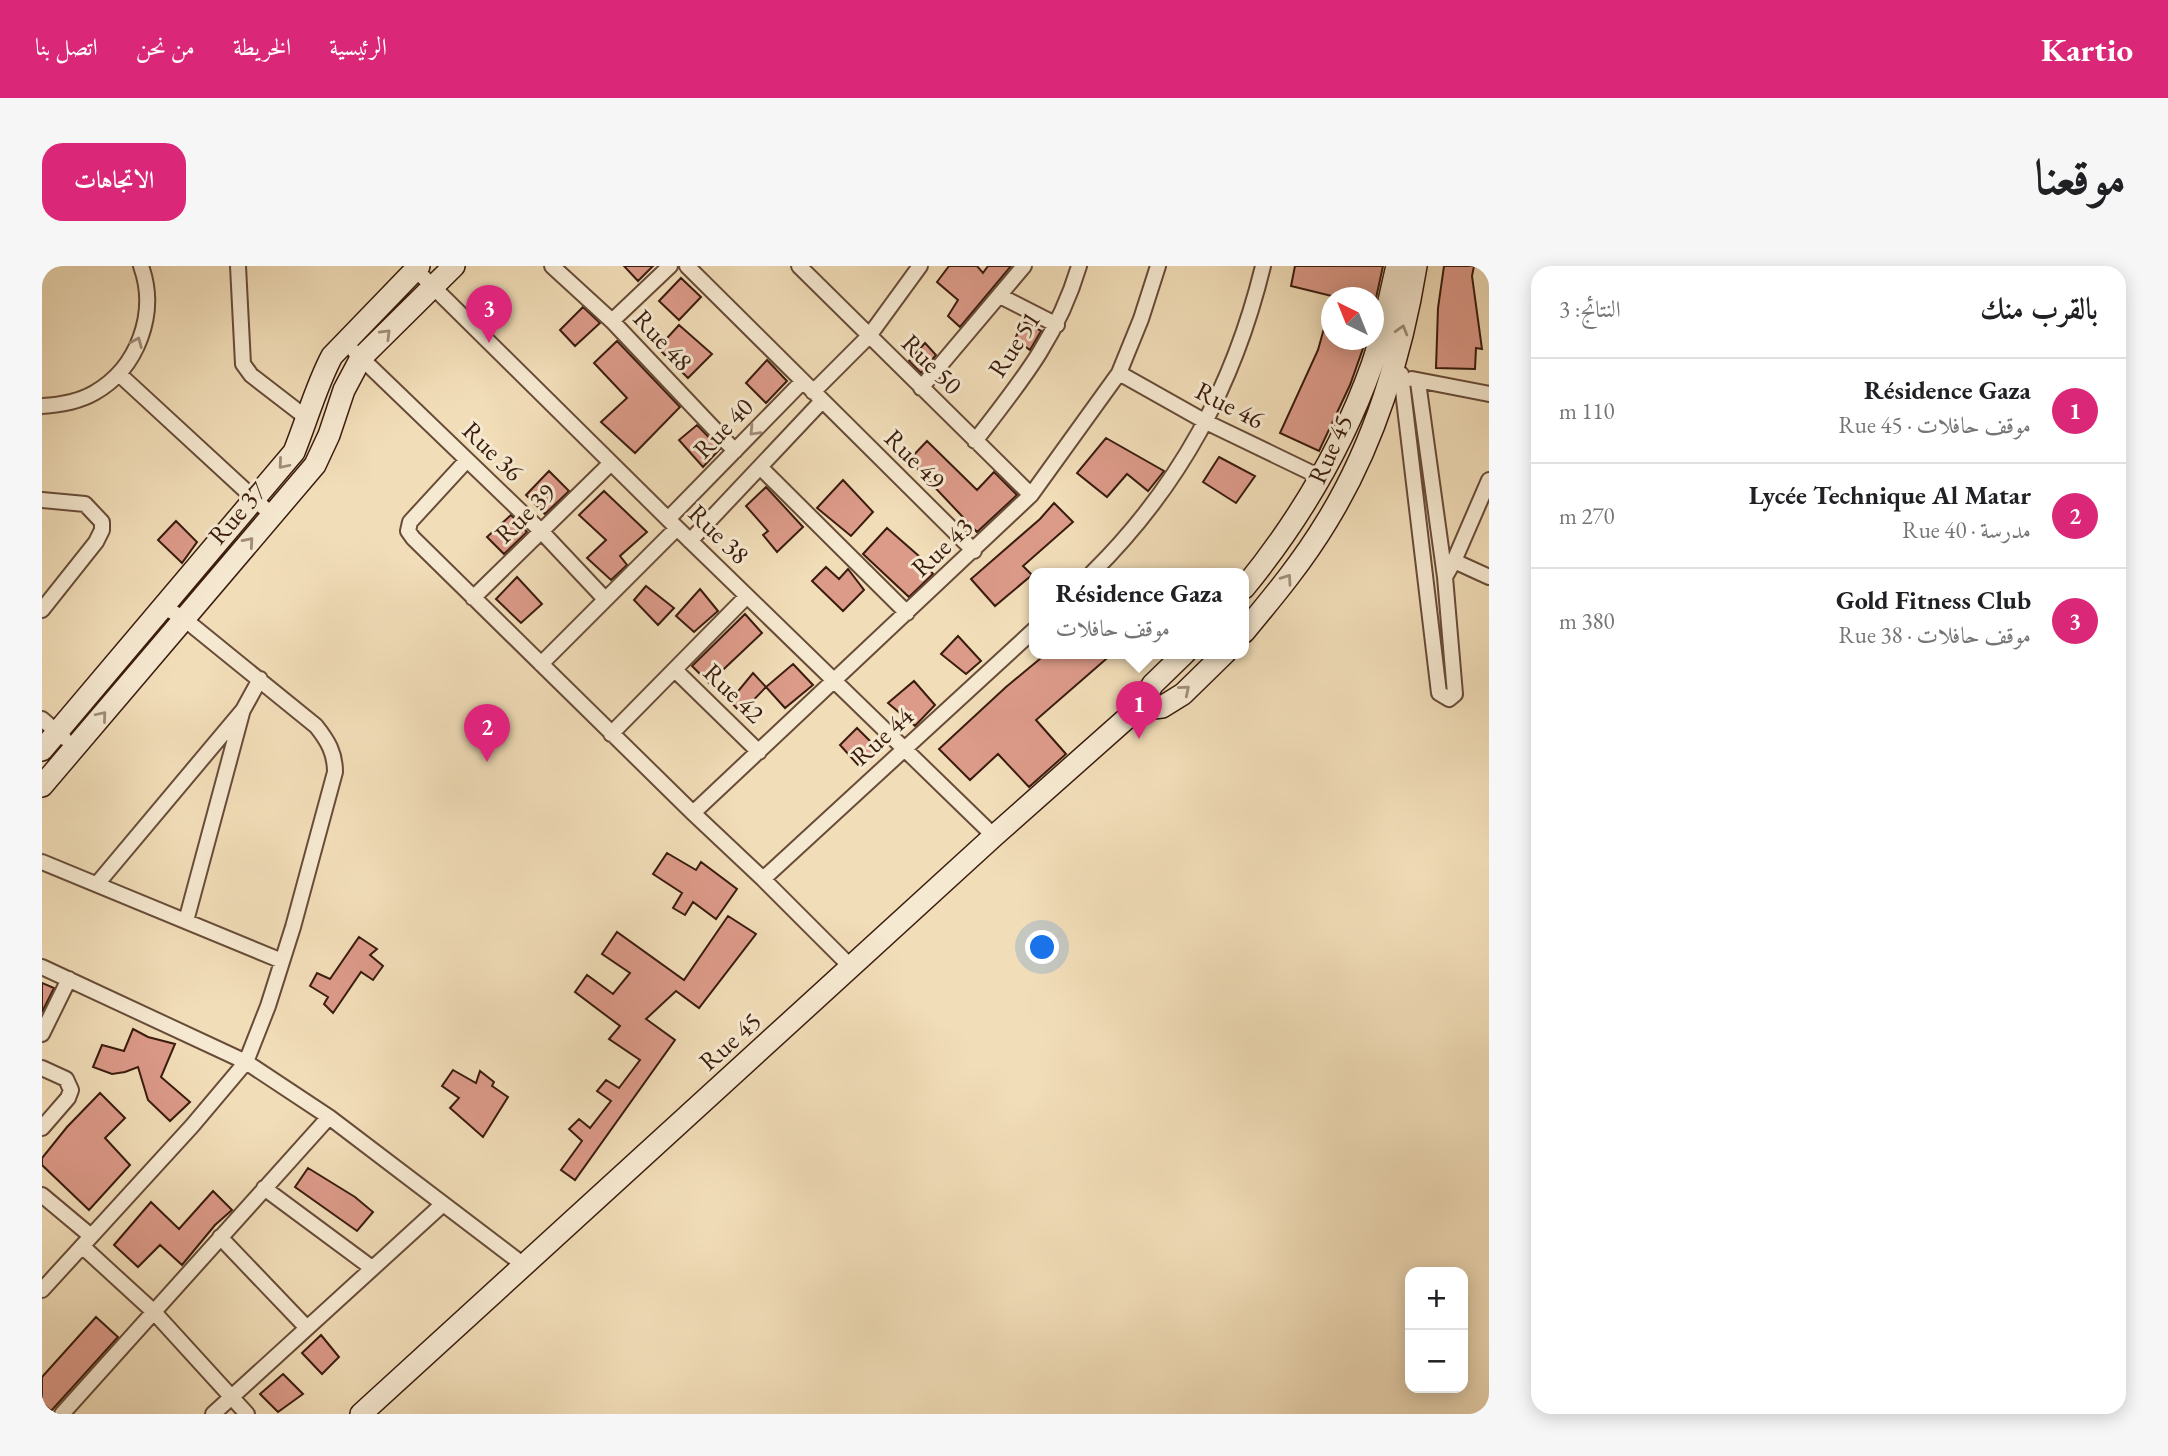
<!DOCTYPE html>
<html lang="ar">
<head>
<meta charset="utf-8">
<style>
	:root { --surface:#fff; --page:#f6f6f6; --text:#202124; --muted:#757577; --line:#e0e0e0; --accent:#db2777 }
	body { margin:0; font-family:"EB Garamond",Amiri,serif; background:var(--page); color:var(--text); direction:rtl }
	.controls { position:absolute; right:21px; bottom:21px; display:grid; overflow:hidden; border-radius:14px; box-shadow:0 4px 18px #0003 }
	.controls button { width:63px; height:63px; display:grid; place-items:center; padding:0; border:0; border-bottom:2px solid var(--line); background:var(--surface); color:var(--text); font:35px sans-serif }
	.compass { position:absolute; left:1279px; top:21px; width:63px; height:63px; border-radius:50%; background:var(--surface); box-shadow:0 4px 18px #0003; rotate:317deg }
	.you { position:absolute; left:1001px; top:682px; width:24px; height:24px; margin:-18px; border:5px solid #fff; border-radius:50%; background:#1a73e8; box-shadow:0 0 0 10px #1a73e833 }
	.badge { display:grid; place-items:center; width:46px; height:46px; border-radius:50%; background:var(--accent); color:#fff; font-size:23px; font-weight:700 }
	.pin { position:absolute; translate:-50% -58px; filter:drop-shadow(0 2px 4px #0008) }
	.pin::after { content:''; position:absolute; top:37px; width:24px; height:21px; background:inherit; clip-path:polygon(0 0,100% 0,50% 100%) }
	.popup { position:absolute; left:987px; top:302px; width:220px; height:91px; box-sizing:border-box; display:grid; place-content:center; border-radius:14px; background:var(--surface); filter:drop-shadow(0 2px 5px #0005); font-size:23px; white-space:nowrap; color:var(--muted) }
	.popup b { font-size:26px; color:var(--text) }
	.popup::after { content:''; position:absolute; left:50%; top:100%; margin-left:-14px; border:14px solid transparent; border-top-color:var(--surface) }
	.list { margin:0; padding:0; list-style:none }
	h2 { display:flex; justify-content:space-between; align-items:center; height:91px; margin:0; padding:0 28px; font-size:30px }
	h2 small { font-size:23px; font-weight:400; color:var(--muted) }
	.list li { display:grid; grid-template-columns:46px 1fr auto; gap:21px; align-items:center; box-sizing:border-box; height:105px; padding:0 28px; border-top:2px solid var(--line) }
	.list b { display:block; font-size:26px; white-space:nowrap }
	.list p { margin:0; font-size:23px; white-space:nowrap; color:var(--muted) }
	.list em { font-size:23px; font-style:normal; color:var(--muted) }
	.map { position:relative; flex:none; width:1447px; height:1148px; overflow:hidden; direction:ltr; border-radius:21px }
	header { display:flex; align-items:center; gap:42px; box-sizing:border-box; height:98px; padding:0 35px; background:var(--accent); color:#fff }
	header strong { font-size:33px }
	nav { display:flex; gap:38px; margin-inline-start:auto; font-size:24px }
	.intro { display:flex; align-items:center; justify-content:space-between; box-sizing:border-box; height:168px; padding:0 42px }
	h1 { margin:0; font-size:49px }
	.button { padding:18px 32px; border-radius:21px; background:var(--accent); color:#fff; font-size:24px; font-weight:700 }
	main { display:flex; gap:42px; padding:0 42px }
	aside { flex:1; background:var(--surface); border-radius:21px; box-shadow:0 4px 18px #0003 }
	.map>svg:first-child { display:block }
</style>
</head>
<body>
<header>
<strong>Kartio</strong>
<nav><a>الرئيسية</a><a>الخريطة</a><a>من نحن</a><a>اتصل بنا</a></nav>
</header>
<div class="intro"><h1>موقعنا</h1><a class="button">الاتجاهات</a></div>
<main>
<aside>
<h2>بالقرب منك<small>النتائج: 3</small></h2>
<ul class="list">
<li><span class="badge">1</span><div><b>Résidence Gaza</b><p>موقف حافلات · Rue 45</p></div><em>110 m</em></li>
<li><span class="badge">2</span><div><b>Lycée Technique Al Matar</b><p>مدرسة · Rue 40</p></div><em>270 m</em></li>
<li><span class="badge">3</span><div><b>Gold Fitness Club</b><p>موقف حافلات · Rue 38</p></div><em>380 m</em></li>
</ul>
</aside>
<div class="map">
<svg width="1447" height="1148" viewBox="0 0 1447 1148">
	<rect width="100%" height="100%" fill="#f1ddb8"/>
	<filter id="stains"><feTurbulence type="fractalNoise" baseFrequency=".00286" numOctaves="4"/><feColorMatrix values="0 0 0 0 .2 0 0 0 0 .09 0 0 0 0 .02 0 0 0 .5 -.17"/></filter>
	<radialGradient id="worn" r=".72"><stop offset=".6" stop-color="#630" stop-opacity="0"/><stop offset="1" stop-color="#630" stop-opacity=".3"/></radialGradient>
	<path fill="#dc9a89" stroke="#3a1c0e" stroke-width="2" d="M582,0H611L596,15Z
		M907,0H935L941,7L946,0H969L918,61L906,50L916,34L895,16Z
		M1253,0H1341L1334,32H1290V30L1249,20Z
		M1402,0H1432L1430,10L1440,83L1434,82L1433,103L1394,102L1396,42Z
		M639,12L659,31L637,54L617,35Z
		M541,41L558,57L533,80L518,64Z
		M1286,48L1290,49V74H1324L1308,119L1277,185L1238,167L1276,84Z
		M981,55L999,65L988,84L973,73Z
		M637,59L670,88L646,112L616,82Z
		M575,75L638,141L593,187L559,156L585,132L552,97Z
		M883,77L894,89L879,107L867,95Z
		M725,94L745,115L724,137L704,117Z
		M655,159L678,183L661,201L637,174Z
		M1064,172L1122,205L1106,225L1085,208L1065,231L1035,207Z
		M885,175L935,224L952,206L975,229L935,266L867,194Z
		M1177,191L1213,210L1194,237L1161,216Z
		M507,205L527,225L503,248L484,229Z
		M801,214L831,246L809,270L775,242Z
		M724,221L761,261L735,286L721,269L726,265L704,240Z
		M562,225L605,266L578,290L585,299L569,314L545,292L564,274L537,249Z
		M1012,237L1031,256L981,300L990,309L953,340L929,313L998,253Z
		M469,249L485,266L462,288L445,271Z
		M134,255L155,276L140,297L116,274Z
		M845,262L878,291L891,308L867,331L821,288Z
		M784,301L797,313L806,303L822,324L801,345L770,315Z
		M475,311L500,338L479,357L454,333Z
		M604,320L632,342L616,359L592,334Z
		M658,323L676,345L652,366L634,350Z
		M703,348L720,367L667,417L650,400Z
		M916,370L939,395L924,408L899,388Z
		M1005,387H1071L994,454L1024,488L987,521L956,488L928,514L897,483L964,421Z
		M751,398L771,419L743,442L724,421Z
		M711,407L724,421L699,447L688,435Z
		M872,415L893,439L873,460L846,437Z
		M815,462L838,485L818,501L798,479Z
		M625,587L654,604L659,596L695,623L674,653L651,636L643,649L631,642L640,627L611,608Z
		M686,650L714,668L657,742L634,725L604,753L633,774L533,914L519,904L540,875L527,863L537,853L548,862L569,835L555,825L564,814L577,822L598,794L567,773L578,760L533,726L545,709L571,728L588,707L560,688L575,666L642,714Z
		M317,671L335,683L328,689L341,700L331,714L319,706L291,747L282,738L286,731L268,720L275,707L288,713Z
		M0,717L12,722L0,746Z
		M91,763L106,771L133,778L119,811L148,836L128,855L106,834L96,801L83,806L70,808L51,801L60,779L82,785Z
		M411,804L434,817L438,805L452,816L450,820L466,831L441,871L408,842L417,832L400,820Z
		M58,827L83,852L63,872L88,899L47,944L0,899V892L25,861Z
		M266,902L313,931L331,946L315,965L253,921Z
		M171,925L190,944L173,959L140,999L118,979L96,1001L72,979L109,936L137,963Z
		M54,1051L76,1071L9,1145L0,1137V1111Z
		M279,1069L297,1091L280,1108L260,1087Z
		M241,1108L261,1128L236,1146L218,1128Z"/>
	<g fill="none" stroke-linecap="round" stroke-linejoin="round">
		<defs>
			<path id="street" d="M196,0L201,98L209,109L266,153
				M370,0L635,262L952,570
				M510,0L570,55L693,185
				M645,0L932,285
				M757,0L989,229
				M958,30L1015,59
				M570,55L628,0
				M313,86L499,265L563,333
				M1077,107L1164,156L1278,211
				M77,108L231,250
				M1359,108L1397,427L1407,433L1413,428L1403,311L1376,116
				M1370,113L1447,128
				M879,122L982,0
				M771,126L827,70L878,0
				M0,140C18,139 36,136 52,127C96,102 116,47 99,0
				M933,175C978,117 1016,71 1037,0
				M425,194L368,256L366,265L371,272L651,547L721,613L810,702
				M719,202L865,347
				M0,234L43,238L60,256V264L54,276L0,344
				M626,253L760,116
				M648,275L780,135
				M1412,295L1447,311
				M1050,307C1138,220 1192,119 1221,0
				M1403,311L1412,295L1447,214
				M431,332L569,197
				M499,398L635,262
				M633,404L717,486
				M0,453L22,472
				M569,468L705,330
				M651,547L989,229L1077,107L1099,53L1116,0
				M0,596L240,695
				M721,613L992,364
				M55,618L201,444L218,413
				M144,655L200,447
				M0,701L204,796L287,851L483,1000
				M0,768L27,713
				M0,802L24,813L29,824L26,832L0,862
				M222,922L330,1002
				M0,929L49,970
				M178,971L265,1062
				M40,980L111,1045L205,1148
				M0,1024L150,860L204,796L226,740L251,661L293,506C293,487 286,475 274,460L141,352L122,341
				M20,1148L287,851
				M171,1148L401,938"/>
			<path id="secondary" d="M1202,322C1256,256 1301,180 1330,99C1341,67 1347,33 1355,0
				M1202,366C1232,330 1261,295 1285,255C1332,179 1360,87 1374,0
				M1094,444L1120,441L1141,428L1183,387
				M0,484L252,186C265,154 274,120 290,90L377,0
				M0,520L273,199L287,169L302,124L319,92L412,0
				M319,1148L952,570L1094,444L1111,418L1143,387"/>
		</defs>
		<use href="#street" stroke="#684c38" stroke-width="18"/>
		<use href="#secondary" stroke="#3a1c0e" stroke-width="24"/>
		<use href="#street" stroke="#f6e9d1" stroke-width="14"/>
		<use href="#secondary" stroke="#f6e9d1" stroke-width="21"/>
	</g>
	<defs><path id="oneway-chevron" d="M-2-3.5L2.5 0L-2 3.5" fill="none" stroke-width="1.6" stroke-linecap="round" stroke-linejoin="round" transform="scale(1.75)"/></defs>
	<g stroke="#a18d79">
		<use href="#oneway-chevron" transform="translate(1360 64) rotate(-74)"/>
		<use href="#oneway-chevron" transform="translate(344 68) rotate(-45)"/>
		<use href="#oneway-chevron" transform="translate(95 76) rotate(-67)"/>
		<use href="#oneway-chevron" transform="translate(712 165) rotate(134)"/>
		<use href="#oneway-chevron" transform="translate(241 198) rotate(130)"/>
		<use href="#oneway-chevron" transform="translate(207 276) rotate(-49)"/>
		<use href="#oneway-chevron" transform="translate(1245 313) rotate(-55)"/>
		<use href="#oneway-chevron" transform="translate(1143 424) rotate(-40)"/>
		<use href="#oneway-chevron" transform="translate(60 450) rotate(-50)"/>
	</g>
	<g text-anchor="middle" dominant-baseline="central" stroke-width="6" stroke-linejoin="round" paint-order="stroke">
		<g font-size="26" fill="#3a1c0e" stroke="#f6e9d1">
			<text transform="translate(621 74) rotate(47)">Rue 48</text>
			<text transform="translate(972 78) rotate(-57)">Rue 51</text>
			<text transform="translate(890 98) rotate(45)">Rue 50</text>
			<text transform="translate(1188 139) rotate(27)">Rue 46</text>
			<text transform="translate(681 162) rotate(-46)">Rue 40</text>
			<text transform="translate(1288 183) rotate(-66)">Rue 45</text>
			<text transform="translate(451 185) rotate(44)">Rue 36</text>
			<text transform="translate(873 193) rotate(45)">Rue 49</text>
			<text transform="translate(195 247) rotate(-49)">Rue 37</text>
			<text transform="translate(483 247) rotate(-44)">Rue 39</text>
			<text transform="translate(677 268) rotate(44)">Rue 38</text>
			<text transform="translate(900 281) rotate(-43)">Rue 43</text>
			<text transform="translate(692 427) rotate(44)">Rue 42</text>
			<text transform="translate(840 470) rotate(-42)">Rue 44</text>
			<text transform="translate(688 775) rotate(-42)">Rue 45</text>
		</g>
	</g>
	<rect width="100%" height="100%" filter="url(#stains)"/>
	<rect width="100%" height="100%" fill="url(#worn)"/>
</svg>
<div class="controls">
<button>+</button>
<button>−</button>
</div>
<svg class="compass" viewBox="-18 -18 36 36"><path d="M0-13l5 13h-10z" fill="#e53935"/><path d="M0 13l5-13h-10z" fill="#757577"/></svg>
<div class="you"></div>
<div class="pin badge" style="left:1097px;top:473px">1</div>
<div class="popup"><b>Résidence Gaza</b>موقف حافلات</div>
<div class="pin badge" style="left:445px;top:496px">2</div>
<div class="pin badge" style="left:447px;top:77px">3</div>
</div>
</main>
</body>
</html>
